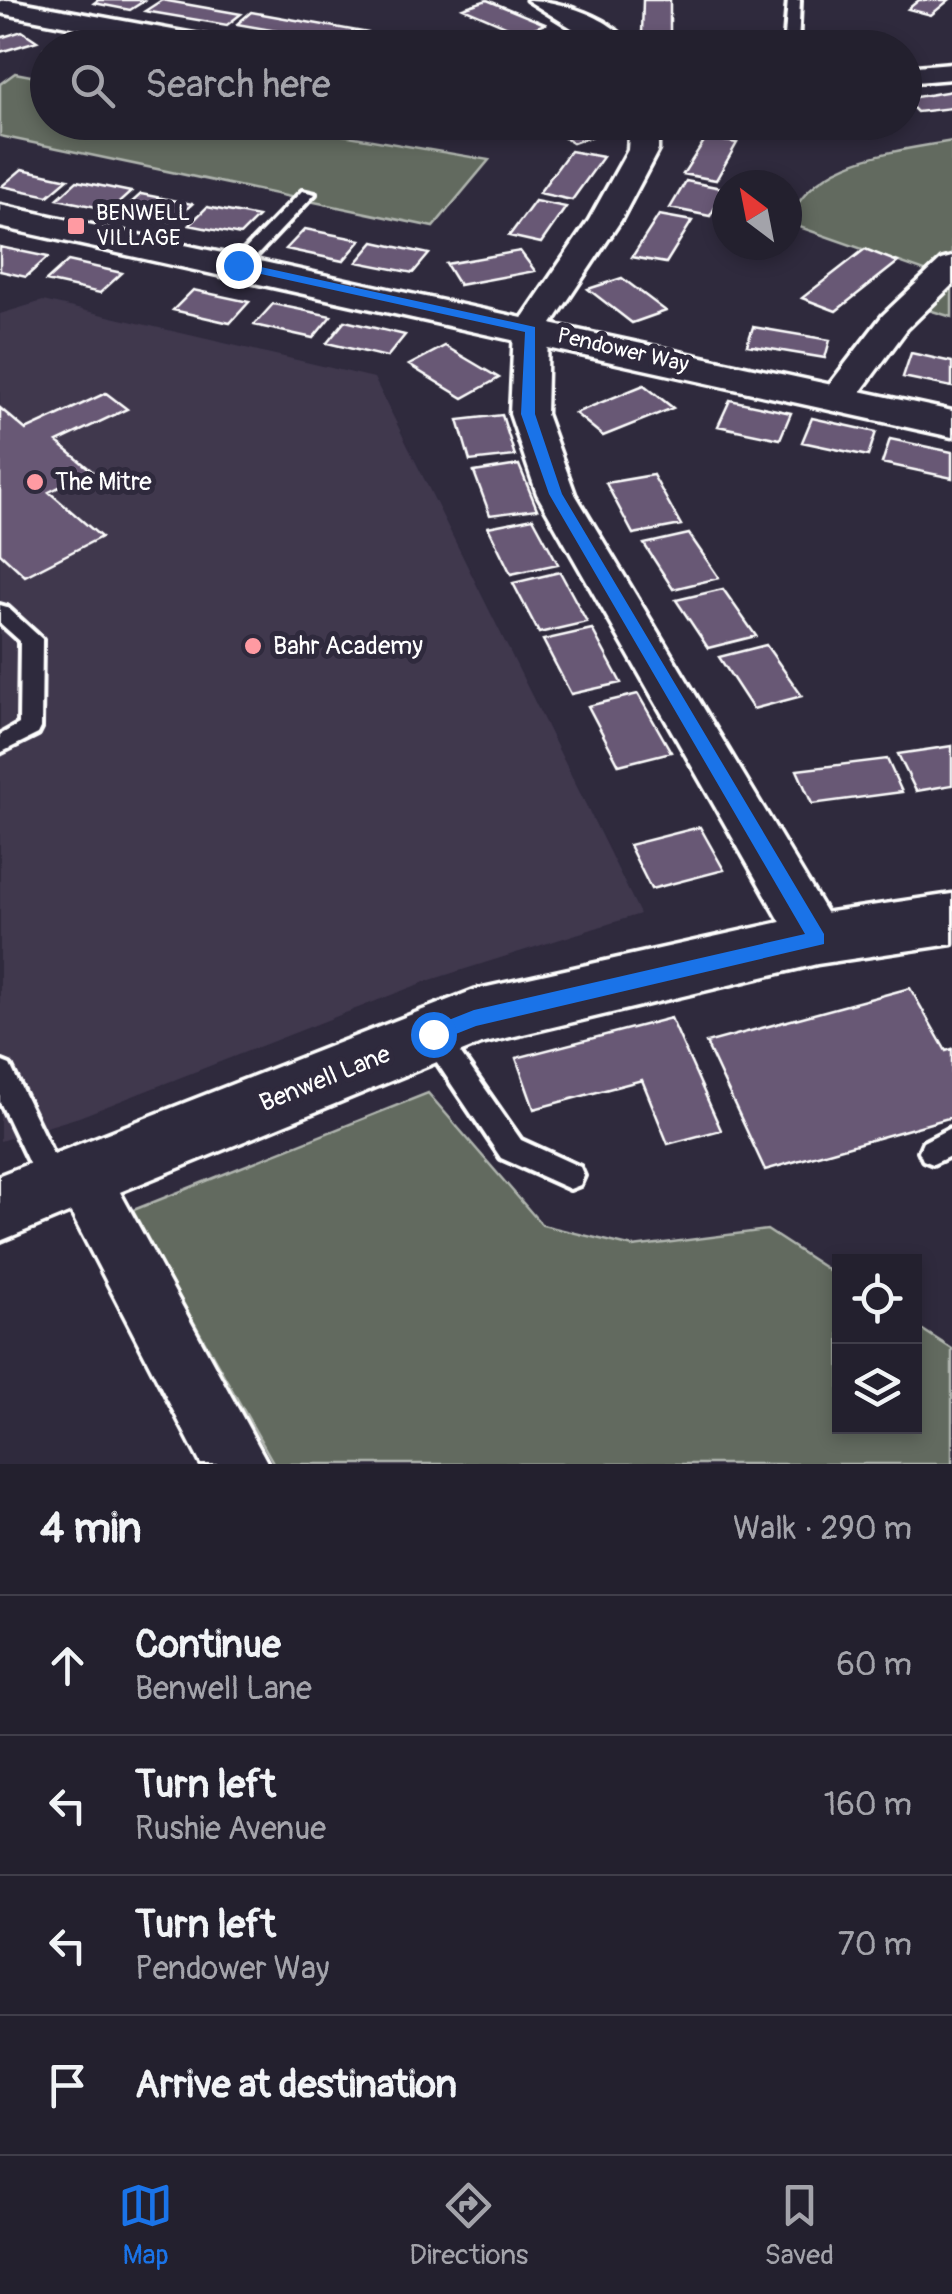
<!DOCTYPE html>
<html lang="en">
<head>
<meta charset="utf-8">
<style>
	:root { --surface:#23202e; --page:#2b2836; --text:#f1f3f6; --muted:#a3a3aa; --line:#403e4a; --accent:#1a73e8 }
	body { margin:0; font-family:Pangolin,sans-serif; background:var(--page); color:var(--text) }
	.controls { position:absolute; right:30px; bottom:30px; display:grid; overflow:hidden; border-radius:0px; box-shadow:0 5px 15px #0003 }
	.controls button { width:90px; height:90px; display:grid; place-items:center; padding:0; border:0; border-bottom:2px solid var(--line); background:var(--surface); color:var(--text); font:50px sans-serif }
	.compass { position:absolute; left:712px; top:170px; width:90px; height:90px; border-radius:50%; background:var(--surface); box-shadow:0 5px 15px #0003; rotate:328deg }
	.stop { position:absolute; width:30px; height:30px; margin:-22px; border:8px solid #1a73e8; border-radius:50%; background:#fff }
	.stop.end { background:#1a73e8; border-color:#fff; box-shadow:0 2px 10px #0008 }
	.list { margin:0; padding:0; list-style:none }
	h2 { display:flex; justify-content:space-between; align-items:center; height:130px; margin:0; padding:0 40px; font-size:42px }
	h2 small { font-size:32px; font-weight:400; color:var(--muted) }
	.list li { display:grid; grid-template-columns:65px 1fr auto; gap:30px; align-items:center; box-sizing:border-box; height:140px; padding:0 40px; border-top:2px solid var(--line) }
	.list b { display:block; font-size:38px; white-space:nowrap }
	.list p { margin:0; font-size:32px; white-space:nowrap; color:var(--muted) }
	.list em { font-size:32px; font-style:normal; color:var(--muted) }
	.icon { flex:none; width:55px; height:55px; fill:none; stroke:currentColor; stroke-width:2; stroke-linecap:round; stroke-linejoin:round }
	.map { position:relative; flex:none; width:952px; height:1464px; overflow:hidden }
	.search { position:absolute; background:var(--surface); box-shadow:0 5px 15px #0003; left:30px; right:30px; top:30px; height:110px; display:flex; align-items:center; gap:25px; box-sizing:border-box; padding:0 35px; border-radius:55px; color:var(--muted); font-size:38px }
	.sheet { height:690px; background:var(--surface) }
	nav { display:flex; justify-content:space-around; align-items:center; box-sizing:border-box; height:140px; border-top:2px solid var(--line); background:var(--surface); font-size:28px; color:var(--muted) }
	nav a { display:grid; justify-items:center; gap:5px }
	nav .on { color:var(--accent) }
	.map>svg:first-child { display:block }
</style>
</head>
<body>
<div class="map">
<svg width="952" height="1464" viewBox="0 0 952 1464">
	<rect width="100%" height="100%" fill="#2f2a3d"/>
	<filter id="ink" filterUnits="userSpaceOnUse"><feTurbulence type="fractalNoise" baseFrequency=".01" numOctaves="2"/><feDisplacementMap in="SourceGraphic" scale="20" xChannelSelector="R" yChannelSelector="G"/><feConvolveMatrix kernelMatrix="1 2 1 2 8 2 1 2 1" color-interpolation-filters="sRGB"/></filter>
	<g filter="url(#ink)">
		<path fill="#40384e" d="M43,301L374,378L640,914L427,981L79,1117L0,1141V314Z"/>
		<path fill="#626b5f" stroke="#b0b5af" stroke-width="2.5" d="M15,73L47,79L48,122L273,123L489,160L433,227L0,136V84Z
			M952,141V317L919,307L945,278L788,223C812,158 892,152 952,141Z
			M428,1093L542,1225L633,1247L767,1230L839,1277L840,1426H914L915,1325L952,1349V1464H274L131,1211Z"/>
		<path fill="#685974" stroke="#fff" stroke-width="2.5" d="M98,0H141L144,1L130,10L94,3Z
			M162,0L241,14L227,25L145,11Z
			M487,0L545,24L522,33L463,8Z
			M643,0H670V35L642,34Z
			M919,0H949L931,15L908,9Z
			M251,12L380,35L367,47L237,24Z
			M22,31L37,41L0,52V38Z
			M64,34L132,48L46,47Z
			M537,36L561,45L514,48Z
			M390,38L480,48H384Z
			M952,91V108L917,112L904,99Z
			M539,122H583L601,133L573,143Z
			M728,122H783L747,138L722,125Z
			M706,138L737,143L716,180L683,174Z
			M570,151L603,157L572,200L539,193Z
			M22,169L68,179L48,196L2,186Z
			M77,181L131,192L111,210L57,199Z
			M686,181L726,189L710,216L670,208Z
			M141,194L192,204L173,222L122,211Z
			M535,201L566,207L541,243L509,236Z
			M207,207L258,217L240,235L189,225Z
			M659,215L692,221L666,263L632,257Z
			M305,229L361,240L343,261L286,249Z
			M374,242L429,254L413,273L357,262Z
			M0,247L48,257L26,277L0,271Z
			M865,249L898,262L836,311L802,298Z
			M520,251L535,271L459,285L446,264Z
			M68,261L122,273L100,293L46,281Z
			M622,278L666,311L632,323L588,289Z
			M193,290L249,302L230,323L173,310Z
			M273,304L331,316L313,338L254,325Z
			M345,321L405,335L387,357L327,343Z
			M753,327L830,340L825,358L747,345Z
			M445,346L499,378L463,398L409,365Z
			M911,353L952,362V387L903,377Z
			M644,385L673,408L603,436L575,413Z
			M106,393L127,409L57,442L92,471L49,492L101,537L25,576L0,553V408L26,430Z
			M730,400L791,413L780,439L718,426Z
			M502,415L515,456L470,461L458,420Z
			M812,418L876,432L868,456L802,442Z
			M890,439L952,452V478L882,463Z
			M519,465L537,509L490,515L474,472Z
			M653,475L681,525L633,534L606,483Z
			M533,518L558,564L511,574L488,527Z
			M689,534L719,578L673,589L644,544Z
			M560,572L587,622L539,633L513,583Z
			M723,589L756,636L708,648L676,600Z
			M592,629L621,683L571,694L543,640Z
			M766,645L802,696L753,709L719,657Z
			M638,694L671,752L619,765L588,706Z
			M952,746V785L916,791L898,754Z
			M887,759L902,792L812,804L797,770Z
			M700,827L724,870L651,889L629,845Z
			M910,988L946,1051L952,1049V1117L765,1170L706,1043Z
			M671,1018L721,1130L668,1144L642,1080L534,1109L516,1058Z"/>
		<g fill="none" stroke-linecap="round" stroke-linejoin="round">
			<defs>
				<path id="service" d="M788,0H800L798,48H784Z
					M302,191L315,194L245,268H233V262Z
					M0,605L7,607L42,639L41,728L38,734L0,753V735L19,724L20,641L0,623Z
					M433,1023L442,1027L521,1140L580,1167L584,1176L580,1185L570,1189L501,1158L424,1043L420,1035L424,1027Z
					M0,1061L10,1065L63,1175L67,1184L63,1193L53,1197L43,1193L0,1102Z
					M952,1127V1155L933,1164L923,1160L919,1151L923,1142Z"/>
				<path id="minor" d="M9,0L227,40L240,48H182L0,13V1Z
					M527,0C557,0 618,18 630,48H604Z
					M952,63V79L904,83V67Z
					M630,122H658V150L621,220L548,330L546,414L575,494L842,939L835,954L817,960L799,954L537,494L510,414L514,330L589,220L628,150Z
					M952,257V285L907,329L850,406H824L819,398L883,315L941,260Z
					M82,1151L102,1159L268,1464H201L53,1178L62,1159Z"/>
				<path id="tertiary" d="M0,205L952,411V437L0,227Z"/>
				<path id="secondary" d="M952,894V944L817,964L481,1044L0,1241V1175L474,990L817,914Z"/>
			</defs>
			<use href="#service" stroke="#fff" stroke-width="8"/>
			<use href="#minor" stroke="#fff" stroke-width="7"/>
			<use href="#tertiary" stroke="#fff" stroke-width="7"/>
			<use href="#secondary" stroke="#fff" stroke-width="7"/>
			<use href="#service" fill="#2f2a3d" fill-rule="evenodd"/>
			<use href="#minor" fill="#2f2a3d" fill-rule="evenodd"/>
			<use href="#tertiary" fill="#2f2a3d" fill-rule="evenodd"/>
			<use href="#secondary" fill="#2f2a3d" fill-rule="evenodd"/>
		</g>
	</g>
	<path fill="#1a73e8" d="M238,262L535,327V414L562,494L824,934V944L476,1026L433,1043L426,1040V1029L474,1010L805,934L549,494L521,414L525,332L234,268Z"/>
	<g fill="#ff9aa2" stroke="#2f2a3d" stroke-width="4">
		<rect x="66" y="216" width="20" height="20" rx="5"/>
		<circle cx="35" cy="482" r="10"/>
		<circle cx="253" cy="646" r="10"/>
	</g>
	<g text-anchor="middle" dominant-baseline="central" stroke-width="10" stroke-linejoin="round" paint-order="stroke">
		<g font-size="22" fill="#fff" stroke="#2f2a3d" text-anchor="start">
			<text x="96" y="213">BENWELL<tspan x="96" dy="25">VILLAGE</tspan></text>
		</g>
		<g font-size="22" fill="#fff" stroke="#2f2a3d">
			<text transform="translate(623 350) rotate(13)">Pendower Way</text>
		</g>
		<g font-size="25" fill="#fff" stroke="#2f2a3d" text-anchor="start">
			<text x="55" y="482">The Mitre</text>
			<text x="273" y="646">Bahr Academy</text>
		</g>
		<g font-size="25" fill="#fff" stroke="#2f2a3d">
			<text transform="translate(325 1079) rotate(-22)">Benwell Lane</text>
		</g>
	</g>
</svg>
<div class="controls">
<button><svg class="icon" aria-label="locate" viewBox="0 0 24 24"><circle cx="12" cy="12" r="6"/><path d="M12 2v4M12 18v4M2 12h4M18 12h4"/></svg></button>
<button><svg class="icon" aria-label="layers" viewBox="0 0 24 24"><path d="M12 4l9 5-9 5-9-5zM3 14l9 5 9-5"/></svg></button>
</div>
<svg class="compass" viewBox="-18 -18 36 36"><path d="M0-13l5 13h-10z" fill="#e53935"/><path d="M0 13l5-13h-10z" fill="#a3a3aa"/></svg>
<div class="stop" style="left:433px;top:1034px"></div>
<div class="stop end" style="left:238px;top:265px"></div>
<div class="search"><svg class="icon" aria-label="search" viewBox="0 0 24 24"><circle cx="10" cy="10" r="6"/><path d="M15 15l6 6"/></svg>Search here</div>
</div>
<section class="sheet">
<h2>4 min<small>Walk · 290 m</small></h2>
<ul class="list">
<li><svg class="icon" aria-label="ahead" viewBox="0 0 24 24"><path d="M12 20V5M6 11l6-6 6 6"/></svg><div><b>Continue</b><p>Benwell Lane</p></div><em>60 m</em></li>
<li><svg class="icon" aria-label="left" viewBox="0 0 24 24"><path d="M17 20v-9H6M10 6l-5 5 5 5"/></svg><div><b>Turn left</b><p>Rushie Avenue</p></div><em>160 m</em></li>
<li><svg class="icon" aria-label="left" viewBox="0 0 24 24"><path d="M17 20v-9H6M10 6l-5 5 5 5"/></svg><div><b>Turn left</b><p>Pendower Way</p></div><em>70 m</em></li>
<li><svg class="icon" aria-label="arrive" viewBox="0 0 24 24"><path d="M6 21V4h12l-3 4 3 4H6"/></svg><div><b>Arrive at destination</b></div></li>
</ul>
</section>
<nav>
<a class="on"><svg class="icon" aria-label="map" viewBox="0 0 24 24"><path d="M3 6l6-2 6 2 6-2v14l-6 2-6-2-6 2zM9 4v14M15 6v14"/></svg>Map</a>
<a><svg class="icon" aria-label="directions" viewBox="0 0 24 24"><path d="M12 3l9 9-9 9-9-9zM9 14v-3h6M13 9l2 2-2 2"/></svg>Directions</a>
<a><svg class="icon" aria-label="saved" viewBox="0 0 24 24"><path d="M7 4h10v16l-5-4-5 4z"/></svg>Saved</a>
</nav>
</body>
</html>
